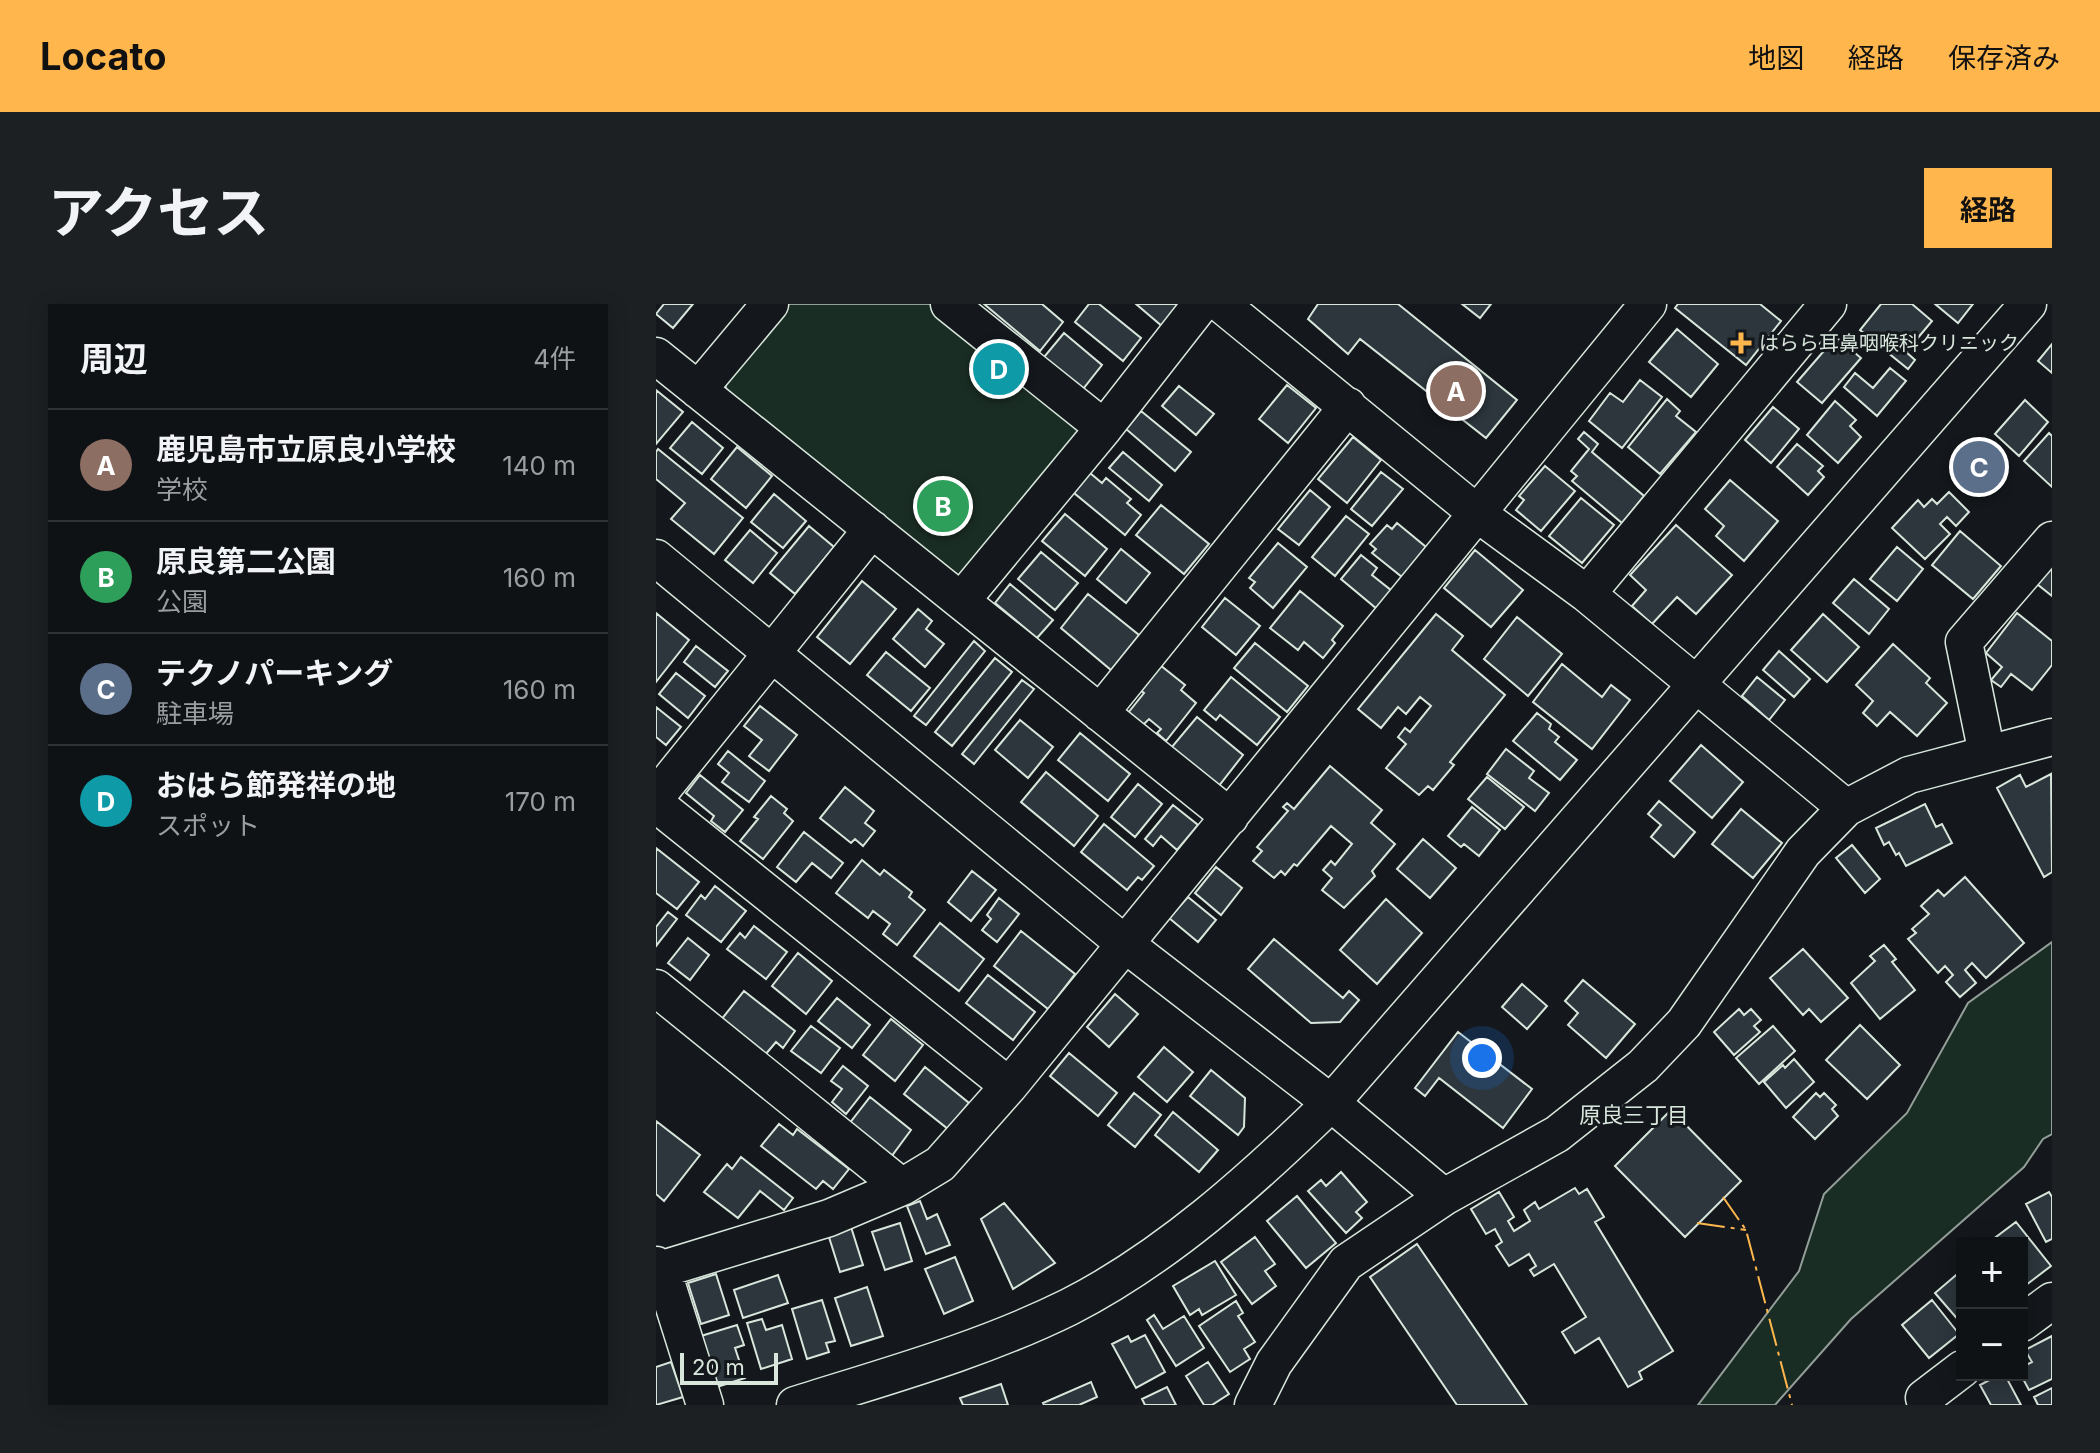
<!DOCTYPE html>
<html lang="ja">
<head>
<meta charset="utf-8">
<style>
	:root { --surface:#0f1215; --page:#1d2022; --text:#f1f3f6; --muted:#9b9ea0; --line:#2f3234; --accent:#ffb74d }
	body { margin:0; font-family:Inter,"Noto Sans JP",sans-serif; background:var(--page); color:var(--text) }
	.controls { position:absolute; right:24px; bottom:24px; display:grid; overflow:hidden; border-radius:0px; box-shadow:0 4px 20px #0003 }
	.controls button { width:72px; height:72px; display:grid; place-items:center; padding:0; border:0; border-bottom:2px solid var(--line); background:var(--surface); color:var(--text); font:40px sans-serif }
	.scale { position:absolute; left:24px; bottom:20px; width:98px; box-sizing:border-box; padding-left:8px; border:4px solid #d8e6dc; border-top:0; font-size:22px; line-height:28px; white-space:nowrap; color:#d8e6dc; -webkit-text-stroke:6px #14181c; paint-order:stroke }
	.you { position:absolute; left:826px; top:754px; width:28px; height:28px; margin:-20px; border:6px solid #fff; border-radius:50%; background:#1a73e8; box-shadow:0 0 0 12px #1a73e833 }
	.badge { display:grid; place-items:center; width:52px; height:52px; border-radius:50%; background:var(--accent); color:#fff; font-size:26px; font-weight:700 }
	.pin { position:absolute; translate:-50% -50%; border:4px solid #fff; box-shadow:0 2px 8px #0006 }
	.list { margin:0; padding:0; list-style:none }
	h2 { display:flex; justify-content:space-between; align-items:center; height:104px; margin:0; padding:0 32px; font-size:34px }
	h2 small { font-size:26px; font-weight:400; color:var(--muted) }
	.list li { display:grid; grid-template-columns:52px 1fr auto; gap:24px; align-items:center; box-sizing:border-box; height:112px; padding:0 32px; border-top:2px solid var(--line) }
	.list b { display:block; font-size:30px; white-space:nowrap }
	.list p { margin:0; font-size:26px; white-space:nowrap; color:var(--muted) }
	.list em { font-size:26px; font-style:normal; color:var(--muted) }
	.map { position:relative; flex:none; width:1396px; height:1101px; overflow:hidden; border-radius:0px }
	header { display:flex; align-items:center; gap:48px; box-sizing:border-box; height:112px; padding:0 40px; background:var(--accent); color:#111 }
	header strong { font-size:38px }
	nav { display:flex; gap:44px; margin-inline-start:auto; font-size:28px }
	.intro { display:flex; align-items:center; justify-content:space-between; box-sizing:border-box; height:192px; padding:0 48px }
	h1 { margin:0; font-size:56px }
	.button { padding:20px 36px; border-radius:0px; background:var(--accent); color:#111; font-size:28px; font-weight:700 }
	main { display:flex; gap:48px; padding:0 48px }
	aside { flex:1; background:var(--surface); border-radius:0px; box-shadow:0 4px 20px #0003 }
	.map>svg:first-child { display:block }
</style>
</head>
<body>
<header>
<strong>Locato</strong>
<nav><a>地図</a><a>経路</a><a>保存済み</a></nav>
</header>
<div class="intro"><h1>アクセス</h1><a class="button">経路</a></div>
<main>
<aside>
<h2>周辺<small>4件</small></h2>
<ul class="list">
<li><span class="badge" style="background:#8d6e63">A</span><div><b>鹿児島市立原良小学校</b><p>学校</p></div><em>140 m</em></li>
<li><span class="badge" style="background:#2e9e5b">B</span><div><b>原良第二公園</b><p>公園</p></div><em>160 m</em></li>
<li><span class="badge" style="background:#5c6f8a">C</span><div><b>テクノパーキング</b><p>駐車場</p></div><em>160 m</em></li>
<li><span class="badge" style="background:#0f9aa8">D</span><div><b>おはら節発祥の地</b><p>スポット</p></div><em>170 m</em></li>
</ul>
</aside>
<div class="map">
<svg width="1396" height="1101" viewBox="0 0 1396 1101">
	<rect width="100%" height="100%" fill="#14181c"/>
	<path fill="#1a2d24" stroke="#939e99" stroke-width="2" d="M131,0H280L420,113L426,133L313,271L297,276L72,93L69,78Z
		M1396,638V830L1387,835L1368,863L1195,1015L1119,1101H1042L1143,967L1168,890L1251,809L1312,699Z"/>
	<path fill="#2c363c" stroke="#d8e6dc" stroke-width="2" d="M8,0H37L17,24L0,10Z
		M328,0H386L407,18L384,47Z
		M433,0H443L485,34L467,57L419,18Z
		M480,0H523L507,23Z
		M662,0H742L861,96L830,134L704,35L692,50L652,15Z
		M806,0H835L824,14Z
		M1022,0H1104L1125,17L1090,61L1019,4Z
		M1225,0H1256L1276,17L1250,48L1259,56L1252,65L1204,26Z
		M1279,0H1317L1302,19Z
		M1021,25L1062,60L1035,93L993,58Z
		M408,29L446,61L427,85L388,53Z
		M1180,33L1205,54L1166,99L1141,78Z
		M1396,40V69L1382,57Z
		M1234,64L1250,77L1221,112L1188,83L1199,69L1217,84Z
		M984,76L1006,93L966,144L933,117L954,89L967,98Z
		M631,81L660,104L632,139L603,115Z
		M523,82L558,110L540,131L506,102Z
		M0,86L27,108L0,140Z
		M1011,95L1024,107L1020,112L1040,128L1004,170L972,143Z
		M1369,96L1392,118L1363,152L1339,130Z
		M1179,97L1200,116L1194,122L1205,133L1182,159L1151,131Z
		M1117,103L1143,125L1115,159L1089,136Z
		M485,107L535,148L519,167L470,125Z
		M36,118L67,144L46,170L14,144Z
		M928,128L942,140L936,148L988,192L966,219L916,177L921,172L915,167L933,145L922,135Z
		M1393,129L1396,132V183L1368,157Z
		M697,133L725,156L691,199L662,175Z
		M1141,140L1167,162L1162,167L1168,173L1152,191L1121,163Z
		M81,143L116,172L90,204L55,175Z
		M2,145L87,214L58,250L15,215L29,199L0,175V148Z
		M467,148L506,181L493,197L453,164Z
		M889,162L919,187L885,227L860,206L868,196L863,192Z
		M725,168L747,185L716,222L695,205Z
		M434,169L446,179L450,174L475,195L471,199L485,211L469,231L418,189Z
		M1074,176L1122,217L1088,257L1060,232L1068,222L1049,205Z
		M654,186L674,203L643,241L622,225Z
		M1293,188L1313,208L1300,222L1291,213L1284,220L1294,230L1269,255L1236,224L1262,196L1268,203L1276,195L1281,200Z
		M118,190L150,217L127,244L95,218Z
		M925,194L958,221L926,259L893,232Z
		M505,201L553,240L528,270L480,231Z
		M409,210L451,245L429,272L386,237Z
		M690,212L713,230L679,272L656,253Z
		M741,219L770,243L746,273L716,249L720,245L714,240L731,221L736,225Z
		M1020,221L1076,271L1040,310L1021,293L996,320L976,302L990,286L974,271Z
		M153,222L178,243L139,290L114,269Z
		M94,226L121,249L97,279L69,256Z
		M1304,227L1345,262L1317,295L1276,261Z
		M622,239L651,263L617,304L594,284L599,278L593,274Z
		M1241,243L1267,265L1241,297L1214,275Z
		M465,245L494,269L470,299L441,275Z
		M819,246L867,286L835,323L788,284Z
		M385,248L422,279L399,306L362,275Z
		M705,251L721,264L716,271L736,287L721,305L685,275Z
		M1396,262V292L1381,280Z
		M1198,275L1233,305L1213,330L1177,299Z
		M206,277L240,305L194,360L161,333Z
		M354,280L397,316L381,334L339,299Z
		M644,287L687,322L676,336L679,339L667,354L648,338L642,346L614,324Z
		M432,290L483,331L455,366L405,324Z
		M569,294L604,322L580,351L546,323Z
		M262,305L276,317L270,325L288,340L269,363L237,335Z
		M0,309L33,336L0,378Z
		M1361,309L1396,337V361L1376,386L1355,370L1345,383L1335,376L1346,363L1330,349Z
		M780,310L807,332L796,346L849,391L794,458L798,461L777,486L772,482L763,491L730,464L750,440L742,433L749,424L754,428L775,402L764,393L750,410L742,403L725,424L702,405Z
		M1167,310L1203,343L1171,378L1135,346Z
		M861,313L906,350L872,392L828,355Z
		M318,337L329,347L270,421L258,412Z
		M599,339L652,382L631,408L578,364Z
		M1237,340L1274,374L1270,379L1291,399L1261,432L1234,408L1221,422L1207,409L1217,397L1200,381Z
		M40,342L72,367L59,383L28,358Z
		M1123,347L1154,375L1138,393L1107,366Z
		M230,348L274,384L255,407L211,371Z
		M339,354L356,368L296,442L279,428Z
		M906,360L946,393L955,381L974,396L936,445L877,398Z
		M504,361L529,381L525,386L540,399L510,437L501,429L505,425L493,415L487,421L472,409L488,389L484,386Z
		M20,369L49,392L32,414L3,390Z
		M575,373L624,413L601,441L564,411L560,416L548,406Z
		M1101,373L1129,396L1113,416L1086,392Z
		M366,376L378,385L318,460L306,450Z
		M104,402L141,431L113,467L93,452L106,436L88,422Z
		M0,403L25,423L10,441L0,433Z
		M881,409L895,420L893,425L903,433L899,438L921,456L904,476L857,437Z
		M541,413L587,451L562,483L515,444Z
		M364,416L397,443L372,474L339,446Z
		M424,429L474,470L452,497L402,456Z
		M1045,441L1087,478L1056,514L1014,477Z
		M850,445L878,467L873,474L893,489L879,507L831,470Z
		M72,447L109,477L93,498L66,478L73,469L62,460Z
		M674,462L726,506L715,519L739,540L716,567L719,572L688,604L666,586L676,574L667,566L675,557L679,561L696,540L675,522L641,562L638,560L629,571L625,567L618,574L597,557L606,547L601,543L632,507L627,503L631,499L638,505Z
		M390,468L442,512L418,542L365,498Z
		M1395,470L1396,568L1388,573L1341,484L1364,471L1370,483Z
		M44,471L87,506L69,528L55,517L58,512L30,489Z
		M831,473L868,503L849,525L812,495Z
		M482,480L506,500L479,533L455,513Z
		M189,483L218,507L209,519L219,527L207,542L199,535L195,539L164,514Z
		M115,492L131,505L128,509L137,517L107,555L84,537L102,515L98,513Z
		M1003,497L1039,528L1018,553L995,533L1005,521L992,510Z
		M1269,500L1280,523L1286,520L1296,539L1250,562L1243,549L1240,551L1233,538L1228,541L1220,524Z
		M517,501L542,521L521,546L505,532L497,542L489,535Z
		M816,503L844,526L823,552L808,540L805,543L792,532Z
		M1085,505L1126,539L1097,574L1056,540Z
		M448,520L498,562L486,576L482,573L471,586L425,548Z
		M148,528L187,559L175,574L156,559L140,578L121,563Z
		M767,535L800,564L774,594L741,565Z
		M1196,541L1224,575L1209,589L1180,554Z
		M0,544L43,578L21,605L0,589Z
		M206,556L224,571L228,566L256,588L253,593L269,606L241,641L227,630L234,620L217,607L212,614L180,589Z
		M560,563L586,584L565,611L539,589Z
		M316,567L340,586L315,617L292,598Z
		M1309,573L1368,639L1330,674L1316,659L1309,666L1320,679L1304,693L1290,678L1297,671L1289,662L1282,669L1252,635L1260,629L1256,625L1273,610L1265,602L1282,586L1288,592Z
		M59,582L90,607L65,638L30,611L45,591L49,595Z
		M532,593L560,616L542,638L513,614Z
		M343,594L363,610L341,638L326,626L335,615L331,611Z
		M730,595L766,629L721,680L684,646Z
		M12,608L21,615L0,642V623Z
		M284,619L328,655L303,687L258,652Z
		M98,622L131,648L110,675L71,645L84,629L89,634Z
		M365,627L419,670L392,705L338,662Z
		M32,634L53,651L34,676L12,659Z
		M618,635L687,694L693,687L703,696L684,718L655,719L592,665Z
		M1228,641L1240,655L1236,658L1259,686L1224,715L1195,679L1219,657L1214,652Z
		M1147,645L1192,694L1165,718L1153,705L1147,711L1114,674Z
		M142,649L176,677L150,710L116,682Z
		M332,671L379,708L357,736L310,699Z
		M927,676L979,720L950,754L912,721L922,709L909,697Z
		M866,680L891,702L871,725L846,703Z
		M88,687L139,727L127,744L120,738L109,751L65,716Z
		M459,690L482,710L453,743L431,723Z
		M181,694L214,721L196,744L162,717Z
		M1083,705L1088,711L1095,705L1105,716L1098,722L1104,728L1078,751L1058,728Z
		M235,715L267,741L239,777L207,751Z
		M1204,721L1244,761L1211,795L1170,756Z
		M155,722L184,744L165,769L135,747Z
		M1117,722L1139,747L1103,780L1080,754Z
		M802,728L876,785L847,824L783,774L769,792L759,784Z
		M508,743L537,768L511,798L482,773Z
		M413,749L461,789L442,812L394,772Z
		M1138,755L1158,778L1130,804L1108,778L1127,761L1129,764Z
		M187,762L212,782L190,810L176,798L186,785L175,777Z
		M269,763L313,799L292,825L248,790Z
		M555,766L589,794L588,823L582,831L534,792Z
		M478,789L505,811L479,843L452,821Z
		M1160,789L1164,793L1168,789L1180,801L1176,805L1182,812L1159,835L1137,813Z
		M214,793L255,826L235,853L193,820Z
		M1015,806L1085,877L1029,933L959,862Z
		M517,808L562,846L543,868L499,831Z
		M0,817L44,851L8,897L0,890Z
		M123,820L137,831L141,825L193,865L177,885L167,877L160,885L105,842Z
		M85,853L137,894L128,906L104,887L82,914L48,888L71,860L76,865Z
		M685,868L711,898L700,908L706,914L690,929L652,887L665,876L670,882Z
		M919,884L923,890L931,885L948,913L939,918L1017,1047L983,1068L986,1075L972,1083L943,1034L919,1049L906,1028L930,1013L898,960L878,972L874,966L880,962L873,950L853,962L840,942L846,938L839,925L830,930L815,905L843,888L858,913L852,917L858,927L874,917L868,906L879,898L883,905Z
		M1393,888L1396,893V935L1390,938L1370,900Z
		M641,892L680,939L650,964L611,917Z
		M264,897L271,915L281,910L294,941L270,950L251,902Z
		M348,899L399,959L357,985L325,915Z
		M1360,918L1395,962L1366,984V939H1332Z
		M244,919L256,957L229,966L216,928Z
		M195,923L207,961L184,968L172,930Z
		M599,933L619,960L609,967L620,982L596,1000L565,958Z
		M761,940L871,1101H801L714,973Z
		M299,953L317,997L288,1010L269,965Z
		M559,957L580,991L546,1011L543,1005L534,1011L517,982Z
		M1306,966V1017L1304,1018L1279,989Z
		M60,970L73,1011L45,1020L32,979Z
		M122,971L132,999L87,1014L78,986Z
		M211,983L227,1032L195,1042L179,994Z
		M166,996L179,1037L170,1039L173,1048L151,1055L136,1005Z
		M1276,996L1303,1030L1273,1054L1246,1021Z
		M580,997L587,1009L582,1012L599,1038L588,1045L594,1055L574,1068L543,1022Z
		M498,1011L507,1025L528,1012L548,1044L520,1062L491,1016Z
		M106,1015L110,1026L126,1021L136,1055L105,1065L91,1019Z
		M81,1021L88,1041L79,1044L89,1074L61,1083L45,1032Z
		M489,1031L509,1068L480,1084L456,1040L472,1032L475,1038Z
		M1396,1032V1075L1373,1086L1365,1071L1366,1063L1376,1058L1369,1046Z
		M15,1058L27,1093L0,1101V1063Z
		M552,1058L573,1090L556,1101H548L530,1072Z
		M1343,1071H1349L1365,1101H1335L1324,1081Z
		M435,1078L441,1093L423,1101H388L387,1099Z
		M345,1080L352,1101H307L304,1094Z
		M511,1083L520,1101H489L486,1095Z
		M1396,1084V1101H1382L1378,1093Z"/>
	<g fill="none" stroke-linecap="round" stroke-linejoin="round">
		<defs>
			<path id="minor" d="M293,0L448,124
				M565,0L822,210L931,290L1190,504
				M0,52L574,513
				M42,86L114,0
				M0,254L469,640L675,799L788,893
				M931,290L1172,0
				M305,297L448,124L545,0
				M444,409L692,102
				M1331,450L1308,338L1396,236
				M0,493L216,225
				M0,500L353,782
				M0,684L246,883
				M0,961L6,965L49,1101
				M0,967L173,914L246,883L284,860L353,782L992,0
				M1366,1019L1396,997
				M139,1101C231,1072 326,1046 413,1003C511,953 597,875 675,799L1372,0
				M597,1101L618,1059L690,959L788,893L901,830L987,762L1028,719L1147,548L1190,504L1253,471L1396,433
				M1271,1101L1268,1094L1306,1065"/>
		</defs>
		<use href="#minor" stroke="#d8e6dc" stroke-width="39"/>
		<use href="#minor" stroke="#14181c" stroke-width="36"/>
		<path stroke="#ffb74d" stroke-width="2" stroke-dasharray="28 6 4 6" stroke-linecap="butt" d="M1067,893L1090,926L1136,1101
			M1041,919L1090,926"/>
	</g>
	<path fill="#ffb74d" stroke="#14181c" stroke-width="3" d="M1081 27h8v8h8v8h-8v8h-8v-8h-8v-8h8z"/>
	<g text-anchor="middle" dominant-baseline="central" stroke-width="6" stroke-linejoin="round" paint-order="stroke">
		<g font-size="20" fill="#d8e6dc" stroke="#14181c" text-anchor="start">
			<text x="1103" y="39">はらら耳鼻咽喉科クリニック</text>
		</g>
		<g font-size="22" fill="#d8e6dc" stroke="#14181c">
			<text x="978" y="811">原良三丁目</text>
		</g>
	</g>
</svg>
<div class="controls">
<button>+</button>
<button>−</button>
</div>
<div class="scale">20 m</div>
<div class="you"></div>
<div class="pin badge" style="left:800px;top:87px;background:#8d6e63">A</div>
<div class="pin badge" style="left:287px;top:202px;background:#2e9e5b">B</div>
<div class="pin badge" style="left:1323px;top:163px;background:#5c6f8a">C</div>
<div class="pin badge" style="left:343px;top:65px;background:#0f9aa8">D</div>
</div>
</main>
</body>
</html>
